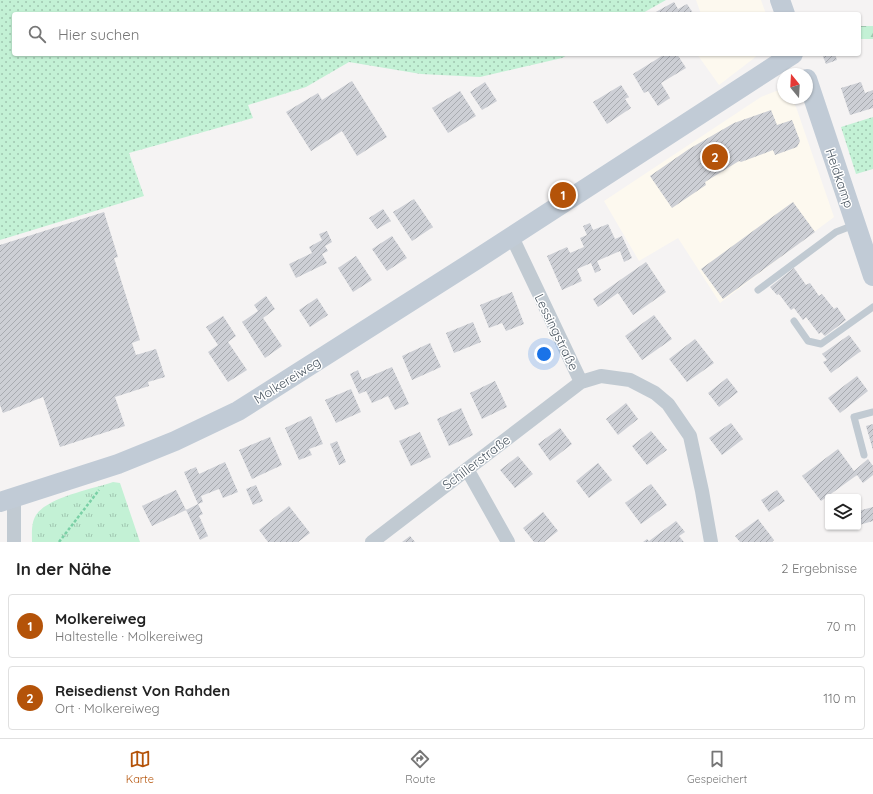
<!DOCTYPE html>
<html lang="de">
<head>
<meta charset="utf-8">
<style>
	:root { --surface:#fff; --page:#f6f6f6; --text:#222; --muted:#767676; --line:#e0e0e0; --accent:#b45309 }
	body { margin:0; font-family:Quicksand,sans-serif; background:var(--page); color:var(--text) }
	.controls { position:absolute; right:12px; bottom:12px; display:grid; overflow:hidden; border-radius:4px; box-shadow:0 1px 3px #0004 }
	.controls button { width:36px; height:36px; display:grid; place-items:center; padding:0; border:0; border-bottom:1px solid var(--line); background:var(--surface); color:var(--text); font:20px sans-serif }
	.compass { position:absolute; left:777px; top:68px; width:36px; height:36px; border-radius:50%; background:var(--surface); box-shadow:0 1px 3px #0004; rotate:342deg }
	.you { position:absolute; left:544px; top:354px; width:14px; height:14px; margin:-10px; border:3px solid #fff; border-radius:50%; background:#1a73e8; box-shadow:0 0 0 6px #1a73e833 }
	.badge { display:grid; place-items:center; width:26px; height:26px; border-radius:50%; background:var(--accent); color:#fff; font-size:13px; font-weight:700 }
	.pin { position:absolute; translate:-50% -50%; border:2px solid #fff; box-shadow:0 1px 4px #0006 }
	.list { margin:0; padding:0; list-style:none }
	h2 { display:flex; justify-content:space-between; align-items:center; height:52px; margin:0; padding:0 16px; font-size:17px }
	h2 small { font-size:13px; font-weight:400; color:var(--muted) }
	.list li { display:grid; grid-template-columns:26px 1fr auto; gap:12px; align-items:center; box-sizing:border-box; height:64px; margin:0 8px 8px; padding:0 8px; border:1px solid var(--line); border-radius:4px }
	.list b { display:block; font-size:15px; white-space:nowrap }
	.list p { margin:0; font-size:13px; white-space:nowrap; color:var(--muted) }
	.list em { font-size:13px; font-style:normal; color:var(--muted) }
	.icon { flex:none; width:22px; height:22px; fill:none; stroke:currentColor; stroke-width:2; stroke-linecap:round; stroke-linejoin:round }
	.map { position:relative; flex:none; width:873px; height:542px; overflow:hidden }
	.search { position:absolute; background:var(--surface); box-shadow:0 1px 3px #0004; left:12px; right:12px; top:12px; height:44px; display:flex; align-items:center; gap:10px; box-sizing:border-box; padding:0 14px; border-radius:4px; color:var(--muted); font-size:15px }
	.sheet { height:196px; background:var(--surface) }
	nav { display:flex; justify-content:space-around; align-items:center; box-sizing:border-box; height:56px; border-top:1px solid var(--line); background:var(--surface); font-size:11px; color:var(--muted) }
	nav a { display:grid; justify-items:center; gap:2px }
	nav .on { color:var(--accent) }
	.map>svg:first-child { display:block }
</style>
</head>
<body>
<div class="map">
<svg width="873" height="542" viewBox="0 0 873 542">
	<defs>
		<pattern id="grass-dots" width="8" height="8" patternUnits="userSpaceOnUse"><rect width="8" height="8" fill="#c3f1d5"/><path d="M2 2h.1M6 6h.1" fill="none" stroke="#a0c6b0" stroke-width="1.8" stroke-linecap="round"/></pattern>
		<pattern id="forest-firs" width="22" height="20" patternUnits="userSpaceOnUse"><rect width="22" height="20" fill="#c3f1d5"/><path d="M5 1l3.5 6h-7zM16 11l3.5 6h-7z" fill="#a0c6b0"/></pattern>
		<pattern id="park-tufts" width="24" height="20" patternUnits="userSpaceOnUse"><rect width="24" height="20" fill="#c3f1d5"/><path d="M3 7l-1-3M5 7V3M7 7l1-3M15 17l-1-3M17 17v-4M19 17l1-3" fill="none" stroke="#a0c6b0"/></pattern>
		<pattern id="building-hatch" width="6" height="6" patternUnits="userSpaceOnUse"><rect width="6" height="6" fill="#cdcfd5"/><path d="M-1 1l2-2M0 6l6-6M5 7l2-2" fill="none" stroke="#a8abb0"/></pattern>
	</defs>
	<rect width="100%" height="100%" fill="#f5f3f3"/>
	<path fill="#fdf9ef" d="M696,0H761L766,14H701Z
		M697,54H758L753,59L719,85Z
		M779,90L783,91V98H791L796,107L834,217L720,303L678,238L639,261L604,201L761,97Z"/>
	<path fill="url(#grass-dots)" d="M0,0H666L641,14H14V54H569L562,58L480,77L421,74L349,62L306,87L248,105L253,118L129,153L144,196L0,240Z
		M873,117V169L856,174L841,127Z"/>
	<path fill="url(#forest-firs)" d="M859,26H873V39H859Z"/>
	<path fill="url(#park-tufts)" d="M113,482L120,483L140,542H32C32,533 31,523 36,515C48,497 93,489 113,482Z"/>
	<path fill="url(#building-hatch)" d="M674,2L678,9L687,4L693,13L652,14Z
		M665,54H677L686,68L661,83L670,98L658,106L648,91L644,93L633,74Z
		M822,54H835L837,60L826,64Z
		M352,81L387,137L357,156L342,131L311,151L286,112L318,93L322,100Z
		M485,82L497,101L482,110L470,92Z
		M861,82L865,93L873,90V108L850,115L841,88Z
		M621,85L629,97L625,99L631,108L607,124L593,102Z
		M460,91L476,116L448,133L432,108Z
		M771,110L777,125L792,120L800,141L797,147L775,155L773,150L741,162L739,161L705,182L706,185L672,208L650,176L689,149L734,123Z
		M414,199L433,227L412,241L393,212Z
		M793,202L815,232L723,299L701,269Z
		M383,209L391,221L377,229L369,218Z
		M104,212L118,257L114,258L140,340L132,343L136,355L156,349L165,377L148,382L149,386L115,397L125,426L60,447L43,397L3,413L0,405V245Z
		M590,223L593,230L608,224L615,239L622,236L632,258L624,262L620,251L597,261L601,270L595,273L591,263L577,269L582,281L562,290L547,256L567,247L570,253L584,247L580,238L587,235L583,226Z
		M327,231L332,242L325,246L328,251L322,254L327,263L296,278L289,264L312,253L309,247L322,240L319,234Z
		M392,236L407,258L387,271L372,249Z
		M356,256L372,280L353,292L338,268Z
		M646,262L666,292L633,315L618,293L598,307L593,299Z
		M794,268L806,285L810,283L819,296L822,294L834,309L837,307L846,320L825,336L821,332L819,334L806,317L803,320L794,308L791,310L779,294L777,295L770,287Z
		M512,292L524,324L506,331L502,323L489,328L480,305Z
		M266,296L275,309L263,318L282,346L265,358L242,322L258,311L254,305Z
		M317,298L328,315L310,327L299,310Z
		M654,315L672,339L642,360L625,336Z
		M223,316L236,336L228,342L247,370L228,382L208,352L218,345L206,327Z
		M473,322L481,342L454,353L446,333Z
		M849,335L861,351L831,373L823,362L827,360L822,354Z
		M695,339L714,363L687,382L669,359Z
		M430,343L441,367L412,380L402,356Z
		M392,367L409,404L395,410L388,396L372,403L366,391L359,394L350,374L358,370L362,380Z
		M857,376L868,391L840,413L828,398Z
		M727,378L738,392L719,407L708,393Z
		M495,381L507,407L482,419L470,393Z
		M351,389L361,412L336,423L325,400Z
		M626,403L638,419L618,435L606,419Z
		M461,408L473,435L449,446L437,419Z
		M311,416L323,444L309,449L312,455L299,460L285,428Z
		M731,423L743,439L722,455L709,438Z
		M873,424V450L866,426Z
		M560,428L572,444L550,461L538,444Z
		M651,431L667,450L647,465L632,446Z
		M420,432L431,457L411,466L399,441Z
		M270,437L282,465L252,479L239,450Z
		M337,441L346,462L339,465L330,444Z
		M838,449L854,471L868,459L873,466V475L863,483L857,475L821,501L802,476Z
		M518,456L533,474L515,488L500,470Z
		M225,462L238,492L223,498L219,489L201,496L203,502L198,504L184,472L196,467L199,474Z
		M598,463L612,480L589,498L576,481Z
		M651,484L667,505L641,524L625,503Z
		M256,485L263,501L253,505L246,489Z
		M176,490L186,510L198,504L203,514L199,516L208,536L200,540L186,510L152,526L142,506Z
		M777,490L785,501L769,512L761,500Z
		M289,506L310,533L298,542H268L259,530Z
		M873,507V521L859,525L858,511Z
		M543,512L558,531L544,542H534L523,528Z
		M758,519L774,540L772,542H740L735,536Z
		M676,521L685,532L679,536L684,542H643L647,539L649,541Z
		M410,536L415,542H402Z"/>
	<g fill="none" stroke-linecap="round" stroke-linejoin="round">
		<path stroke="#7ad0a6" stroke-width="2.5" stroke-dasharray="3 2" stroke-linecap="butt" d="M59,542L99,490"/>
		<path stroke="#c1cad2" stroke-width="7" d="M758,290L836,232L854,225
			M794,321L808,341L821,344L873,307
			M864,455L854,417L873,412"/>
		<path stroke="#c1cad2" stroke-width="14" d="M512,237L581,382L601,376L630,380L655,393L668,404L690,436L702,491L711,542
			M467,469L508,542
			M14,542V497
			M372,542L581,382"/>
		<path stroke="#c1cbd6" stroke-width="20" d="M780,0L785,14
			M807,79L873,276
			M0,502L118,464L175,441L238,411L474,261L793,54"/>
	</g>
	<g text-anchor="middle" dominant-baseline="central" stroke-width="3" stroke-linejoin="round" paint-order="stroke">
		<g font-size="13" fill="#4a5661" stroke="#fff">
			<text transform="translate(840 178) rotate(71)">Heidkamp</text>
			<text transform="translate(557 332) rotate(64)">Lessingstraße</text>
			<text transform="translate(287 380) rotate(-32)">Molkereiweg</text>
			<text transform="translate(476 462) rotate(-37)">Schillerstraße</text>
		</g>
	</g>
</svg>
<div class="controls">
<button><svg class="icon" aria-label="layers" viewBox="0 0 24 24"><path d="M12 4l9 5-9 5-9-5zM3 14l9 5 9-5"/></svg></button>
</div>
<svg class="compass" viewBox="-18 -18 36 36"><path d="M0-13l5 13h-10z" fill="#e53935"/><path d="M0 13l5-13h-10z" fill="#767676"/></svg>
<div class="you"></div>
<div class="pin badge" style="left:563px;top:195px">1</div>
<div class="pin badge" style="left:715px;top:157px">2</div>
<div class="search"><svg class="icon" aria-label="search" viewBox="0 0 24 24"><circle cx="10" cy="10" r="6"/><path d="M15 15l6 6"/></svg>Hier suchen</div>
</div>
<section class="sheet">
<h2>In der Nähe<small>2 Ergebnisse</small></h2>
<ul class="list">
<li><span class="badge">1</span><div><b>Molkereiweg</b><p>Haltestelle · Molkereiweg</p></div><em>70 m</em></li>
<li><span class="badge">2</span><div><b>Reisedienst Von Rahden</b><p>Ort · Molkereiweg</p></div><em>110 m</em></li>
</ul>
</section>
<nav>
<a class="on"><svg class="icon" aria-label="map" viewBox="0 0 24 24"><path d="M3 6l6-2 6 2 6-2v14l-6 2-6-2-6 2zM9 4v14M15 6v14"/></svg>Karte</a>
<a><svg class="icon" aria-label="directions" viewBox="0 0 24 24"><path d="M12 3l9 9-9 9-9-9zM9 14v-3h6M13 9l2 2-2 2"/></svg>Route</a>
<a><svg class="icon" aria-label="saved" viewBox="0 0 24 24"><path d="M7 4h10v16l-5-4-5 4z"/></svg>Gespeichert</a>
</nav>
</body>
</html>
